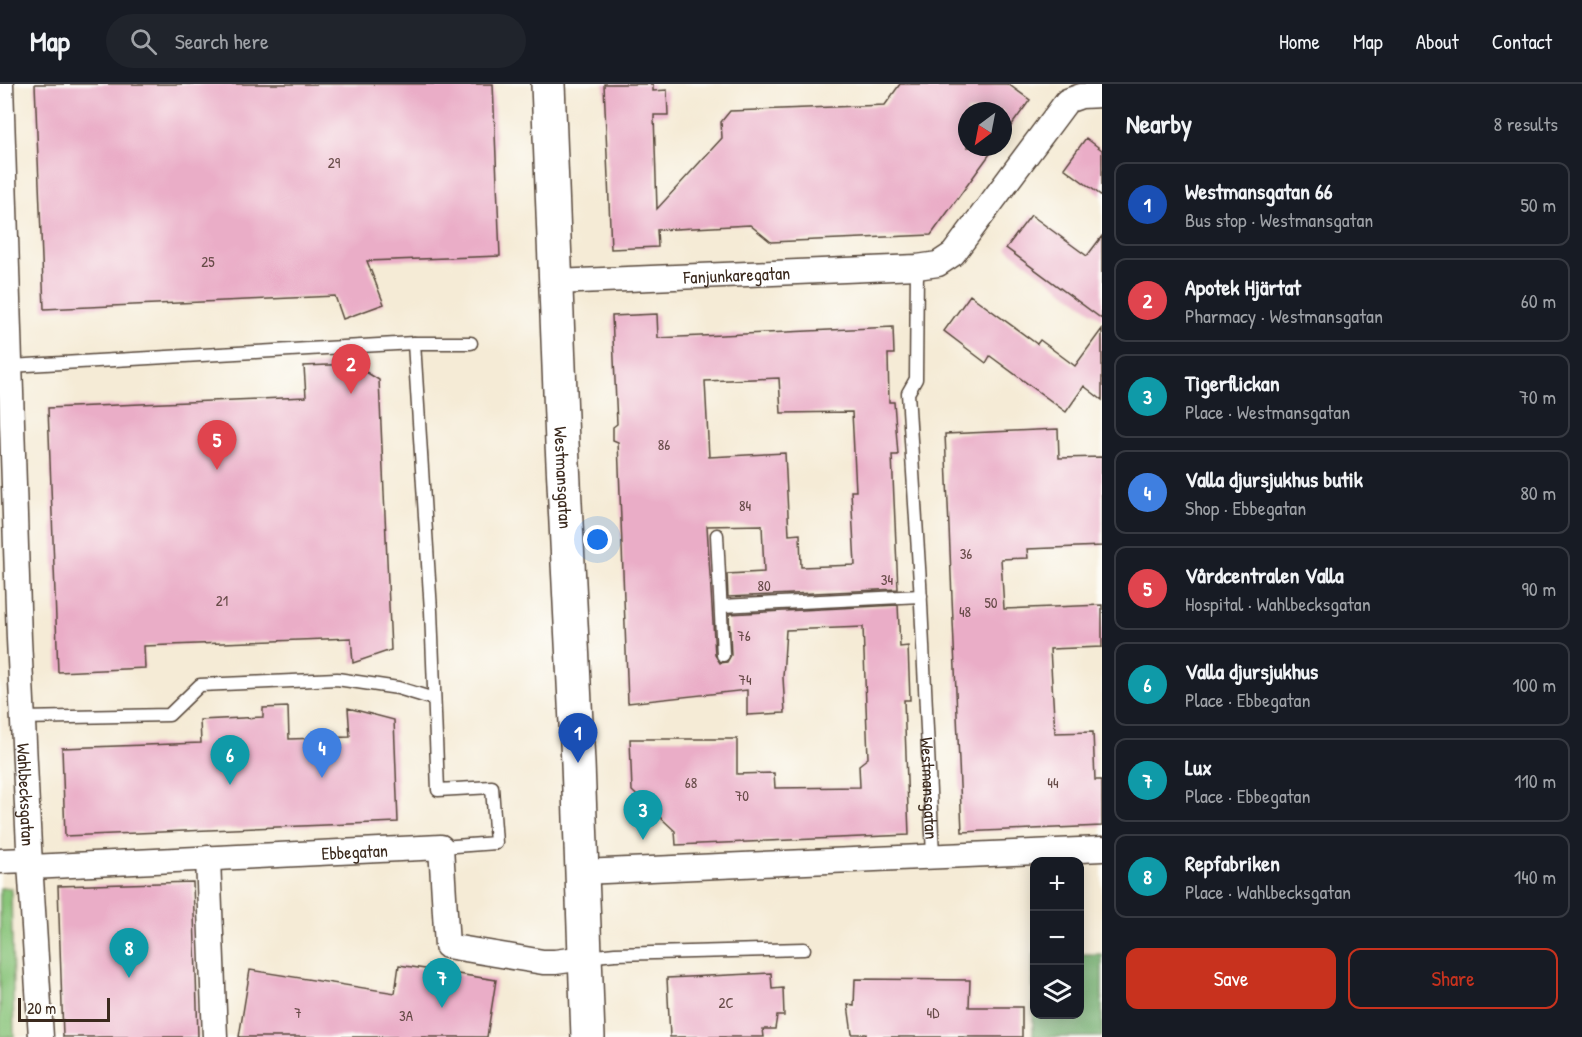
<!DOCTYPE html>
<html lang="en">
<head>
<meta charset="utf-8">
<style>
	:root { --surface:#171b24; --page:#20242c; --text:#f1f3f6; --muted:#9ea1a6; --line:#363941; --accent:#c8321e }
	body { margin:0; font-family:"Patrick Hand",sans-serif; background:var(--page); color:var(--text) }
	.controls { position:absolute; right:18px; bottom:18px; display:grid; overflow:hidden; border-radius:12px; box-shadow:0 3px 15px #0003 }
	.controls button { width:54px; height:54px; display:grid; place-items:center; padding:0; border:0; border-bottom:2px solid var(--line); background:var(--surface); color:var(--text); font:30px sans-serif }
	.compass { position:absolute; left:958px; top:18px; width:54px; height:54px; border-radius:50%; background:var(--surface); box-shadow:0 3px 15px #0003; rotate:212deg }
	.scale { position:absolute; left:18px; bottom:15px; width:92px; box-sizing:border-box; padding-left:6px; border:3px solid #3b2a1e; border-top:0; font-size:16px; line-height:21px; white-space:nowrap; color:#3b2a1e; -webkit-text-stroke:4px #fdfcf7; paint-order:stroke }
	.you { position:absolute; left:598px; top:456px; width:21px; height:21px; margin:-15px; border:4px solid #fff; border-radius:50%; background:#1a73e8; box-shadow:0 0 0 9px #1a73e833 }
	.badge { display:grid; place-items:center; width:39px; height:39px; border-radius:50%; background:var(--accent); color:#fff; font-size:20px; font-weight:700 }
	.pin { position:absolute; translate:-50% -50px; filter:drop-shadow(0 2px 3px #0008) }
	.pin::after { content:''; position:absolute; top:32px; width:21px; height:18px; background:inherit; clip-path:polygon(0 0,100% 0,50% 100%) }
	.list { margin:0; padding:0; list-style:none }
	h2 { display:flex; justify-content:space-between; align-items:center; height:78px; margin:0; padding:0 24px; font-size:26px }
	h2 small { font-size:20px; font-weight:400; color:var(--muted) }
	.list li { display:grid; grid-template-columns:39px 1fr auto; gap:18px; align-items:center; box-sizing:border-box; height:84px; margin:0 12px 12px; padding:0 12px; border:2px solid var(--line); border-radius:12px }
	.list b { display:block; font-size:22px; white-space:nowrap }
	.list p { margin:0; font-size:20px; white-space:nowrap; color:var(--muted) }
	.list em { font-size:20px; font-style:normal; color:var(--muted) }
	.actions { display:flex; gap:12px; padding:18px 24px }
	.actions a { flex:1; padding:14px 0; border:2px solid var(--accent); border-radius:12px; text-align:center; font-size:21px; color:var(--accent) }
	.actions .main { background:var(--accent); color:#fff }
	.icon { flex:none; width:33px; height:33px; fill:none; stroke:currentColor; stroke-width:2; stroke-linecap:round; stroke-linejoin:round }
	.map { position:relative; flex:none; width:1102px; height:953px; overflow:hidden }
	header { display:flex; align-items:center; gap:36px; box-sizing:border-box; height:84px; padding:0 30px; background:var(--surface); border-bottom:2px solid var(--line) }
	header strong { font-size:28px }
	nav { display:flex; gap:33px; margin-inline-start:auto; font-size:21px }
	.search { width:420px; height:54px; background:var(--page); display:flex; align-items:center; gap:15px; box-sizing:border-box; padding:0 21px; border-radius:33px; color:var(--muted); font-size:22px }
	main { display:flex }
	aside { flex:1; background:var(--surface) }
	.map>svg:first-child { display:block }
</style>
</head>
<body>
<header>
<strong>Map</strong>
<div class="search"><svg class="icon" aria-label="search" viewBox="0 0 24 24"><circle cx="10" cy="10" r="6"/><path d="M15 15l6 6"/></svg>Search here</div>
<nav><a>Home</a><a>Map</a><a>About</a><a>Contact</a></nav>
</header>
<main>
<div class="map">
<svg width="1102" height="953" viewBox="0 0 1102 953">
	<rect width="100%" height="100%" fill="#fdfcf7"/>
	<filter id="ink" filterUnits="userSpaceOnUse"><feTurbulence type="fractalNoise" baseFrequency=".0167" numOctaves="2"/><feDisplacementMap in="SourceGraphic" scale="12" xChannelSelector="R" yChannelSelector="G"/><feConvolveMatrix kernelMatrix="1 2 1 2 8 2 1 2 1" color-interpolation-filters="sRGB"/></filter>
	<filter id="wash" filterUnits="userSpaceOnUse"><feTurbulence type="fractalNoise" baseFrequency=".008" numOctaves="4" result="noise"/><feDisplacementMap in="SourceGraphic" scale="24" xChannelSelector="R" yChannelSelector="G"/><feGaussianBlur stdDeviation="1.35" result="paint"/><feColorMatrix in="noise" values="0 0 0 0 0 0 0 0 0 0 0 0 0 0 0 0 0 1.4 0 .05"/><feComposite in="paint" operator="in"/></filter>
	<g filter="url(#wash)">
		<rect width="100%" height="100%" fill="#f5ebd6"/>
		<path fill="#89c47a" stroke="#62774c" stroke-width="1.5" d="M11,804L14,953H0V804Z"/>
		<path fill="#6eaa6a" stroke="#546a44" stroke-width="1.5" d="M1033,870H1034V930H1080V870H1102V953H1033Z"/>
		<g id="blocks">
			<path fill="#eaadc7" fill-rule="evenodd" d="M35,0H493L500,172L367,177L384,220L343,235L335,212L44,225Z
				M604,0H653V7L667,6L668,31H654L657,125L722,54L721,38L730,27L885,21L900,0H1008L1030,16L1003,53V27H967V63H995L931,151L771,158L750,141L657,146L658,163L611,165Z
				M1086,54L1102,66V112L1064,84Z
				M1031,131L1087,172L1102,152V235L1006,164Z
				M970,211L1037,260L1040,256L1075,282L1102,245V316L1084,302L1066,328L990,272L986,279L944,247Z
				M657,230L658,254L893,243L894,270H888L889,318H894L898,371H892L898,505L728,513L727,490L764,488L762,441L707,442L715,571L720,579L727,578L731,571L729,530L898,521L900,563L908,562L910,616H904L909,751L676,761L675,747L632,707L630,655H737V690L774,689L775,704L860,703L859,681L868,674L863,543L786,546L783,593L785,629L747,631V606L628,619L618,358L613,356V343L617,340L612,232ZM779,294L781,329L852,328L856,407H851L855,481L801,483L800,450L789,451L785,369L709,373L705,297Z
				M353,280L379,296L391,566L353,579L351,554L144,562L145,584L58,588L48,324L306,313L304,282Z
				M1058,345L1059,374L1102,373V462L1027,465L1028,474L1001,475L1004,525L1102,521V563L1050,565L1055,649L1093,648L1095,696H1102V742L962,748L945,350Z
				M288,623L289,655L350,653L348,624L394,636L398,738L65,752L62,664L201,659L200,636L263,633V624Z
				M193,798L198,953H63L58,802Z
				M399,881L496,896L487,953H239L250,886L395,909Z
				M771,889L772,905L783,904L784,932H777L775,945H763L764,953H670L667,894Z
				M855,895L970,896L969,923H1022V953H866V950H852L848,921L854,922Z"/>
		</g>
	</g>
	<g filter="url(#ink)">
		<use href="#blocks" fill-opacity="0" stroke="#57473a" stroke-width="1.5"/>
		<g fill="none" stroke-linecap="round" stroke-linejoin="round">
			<defs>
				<g id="lane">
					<path id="s1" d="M917,183L916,295L908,309L920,499L933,771"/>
					<path d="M10,282L414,259"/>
					<path d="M717,451L723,571"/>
					<path d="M722,522L921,512"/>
					<path d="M23,634L169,631L200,601L337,595L398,604L434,615"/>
					<path d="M441,763L496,759L492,703L438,706L431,527L414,259H471"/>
					<path d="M586,873L615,870L804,865"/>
				</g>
				<g id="street">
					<path id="s2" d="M1,0L19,555L29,763L41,953"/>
					<path id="s3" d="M555,198L917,183L938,180L953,170L1067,17L1081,12L1102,11"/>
					<path d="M208,774L215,953"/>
					<path d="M0,777L30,776"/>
					<path id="s4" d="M31,783L441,763L447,862L543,878H555L584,874"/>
					<path d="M582,788L1102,765"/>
				</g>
				<g id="secondary">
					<path id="s5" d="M548,0L562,359L578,679L588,953"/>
				</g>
			</defs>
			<use href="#lane" stroke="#57473a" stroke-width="15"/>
			<use href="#street" stroke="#57473a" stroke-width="27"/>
			<use href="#secondary" stroke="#57473a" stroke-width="36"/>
			<use href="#lane" stroke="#fff" stroke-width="12"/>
			<use href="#street" stroke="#fff" stroke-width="24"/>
			<use href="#secondary" stroke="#fff" stroke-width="33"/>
		</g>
	</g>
	<g text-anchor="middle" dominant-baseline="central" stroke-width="5" stroke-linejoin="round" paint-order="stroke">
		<g font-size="15" fill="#674b48">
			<text x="334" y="78">29</text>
			<text x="208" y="177">25</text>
			<text x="664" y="360">86</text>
			<text x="745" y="421">84</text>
			<text x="966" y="469">36</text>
			<text x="887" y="495">34</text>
			<text x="764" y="501">80</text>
			<text x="222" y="516">21</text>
			<text x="991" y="518">50</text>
			<text x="965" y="527">48</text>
			<text x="744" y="551">76</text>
			<text x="745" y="595">74</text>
			<text x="691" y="698">68</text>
			<text x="1053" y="698">44</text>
			<text x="742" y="711">70</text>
			<text x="726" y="918">2C</text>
			<text x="298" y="928">7</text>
			<text x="933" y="928">4D</text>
			<text x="406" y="931">3A</text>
		</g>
		<g font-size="18" fill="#3b2a1e" stroke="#fdfcf7">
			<text stroke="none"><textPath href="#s3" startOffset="182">Fanjunkaregatan</textPath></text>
			<text stroke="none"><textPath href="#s5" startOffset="394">Westmansgatan</textPath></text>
			<text stroke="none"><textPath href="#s1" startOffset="524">Westmansgatan</textPath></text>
			<text stroke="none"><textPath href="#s2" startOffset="711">Wahlbecksgatan</textPath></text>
			<text stroke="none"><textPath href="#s4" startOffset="324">Ebbegatan</textPath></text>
		</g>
	</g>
</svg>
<div class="controls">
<button>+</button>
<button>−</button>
<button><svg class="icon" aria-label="layers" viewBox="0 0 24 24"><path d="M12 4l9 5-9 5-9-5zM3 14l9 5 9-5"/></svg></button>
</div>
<svg class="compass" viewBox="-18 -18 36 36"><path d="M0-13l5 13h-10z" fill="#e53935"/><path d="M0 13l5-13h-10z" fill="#9ea1a6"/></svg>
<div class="scale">20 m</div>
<div class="you"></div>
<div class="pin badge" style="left:578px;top:679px;background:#1a4fb4">1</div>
<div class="pin badge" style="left:351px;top:310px;background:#e0444e">2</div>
<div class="pin badge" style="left:643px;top:756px;background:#0f9aa8">3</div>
<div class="pin badge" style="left:322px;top:694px;background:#3f7fe0">4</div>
<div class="pin badge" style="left:217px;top:386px;background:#e0444e">5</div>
<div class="pin badge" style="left:230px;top:701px;background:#0f9aa8">6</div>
<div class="pin badge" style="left:442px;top:924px;background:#0f9aa8">7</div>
<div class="pin badge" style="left:129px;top:894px;background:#0f9aa8">8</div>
</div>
<aside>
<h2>Nearby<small>8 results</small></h2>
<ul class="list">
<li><span class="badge" style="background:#1a4fb4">1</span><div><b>Westmansgatan 66</b><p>Bus stop · Westmansgatan</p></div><em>50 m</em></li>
<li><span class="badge" style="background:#e0444e">2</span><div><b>Apotek Hjärtat</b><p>Pharmacy · Westmansgatan</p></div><em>60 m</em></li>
<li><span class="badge" style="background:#0f9aa8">3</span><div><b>Tigerflickan</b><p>Place · Westmansgatan</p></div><em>70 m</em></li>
<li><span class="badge" style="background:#3f7fe0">4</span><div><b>Valla djursjukhus butik</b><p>Shop · Ebbegatan</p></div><em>80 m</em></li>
<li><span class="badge" style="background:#e0444e">5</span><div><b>Vårdcentralen Valla</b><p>Hospital · Wahlbecksgatan</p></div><em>90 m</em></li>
<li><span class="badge" style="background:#0f9aa8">6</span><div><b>Valla djursjukhus</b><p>Place · Ebbegatan</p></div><em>100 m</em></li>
<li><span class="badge" style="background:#0f9aa8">7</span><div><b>Lux</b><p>Place · Ebbegatan</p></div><em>110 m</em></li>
<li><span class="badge" style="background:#0f9aa8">8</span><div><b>Repfabriken</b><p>Place · Wahlbecksgatan</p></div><em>140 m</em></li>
</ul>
<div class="actions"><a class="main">Save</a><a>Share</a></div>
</aside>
</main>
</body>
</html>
